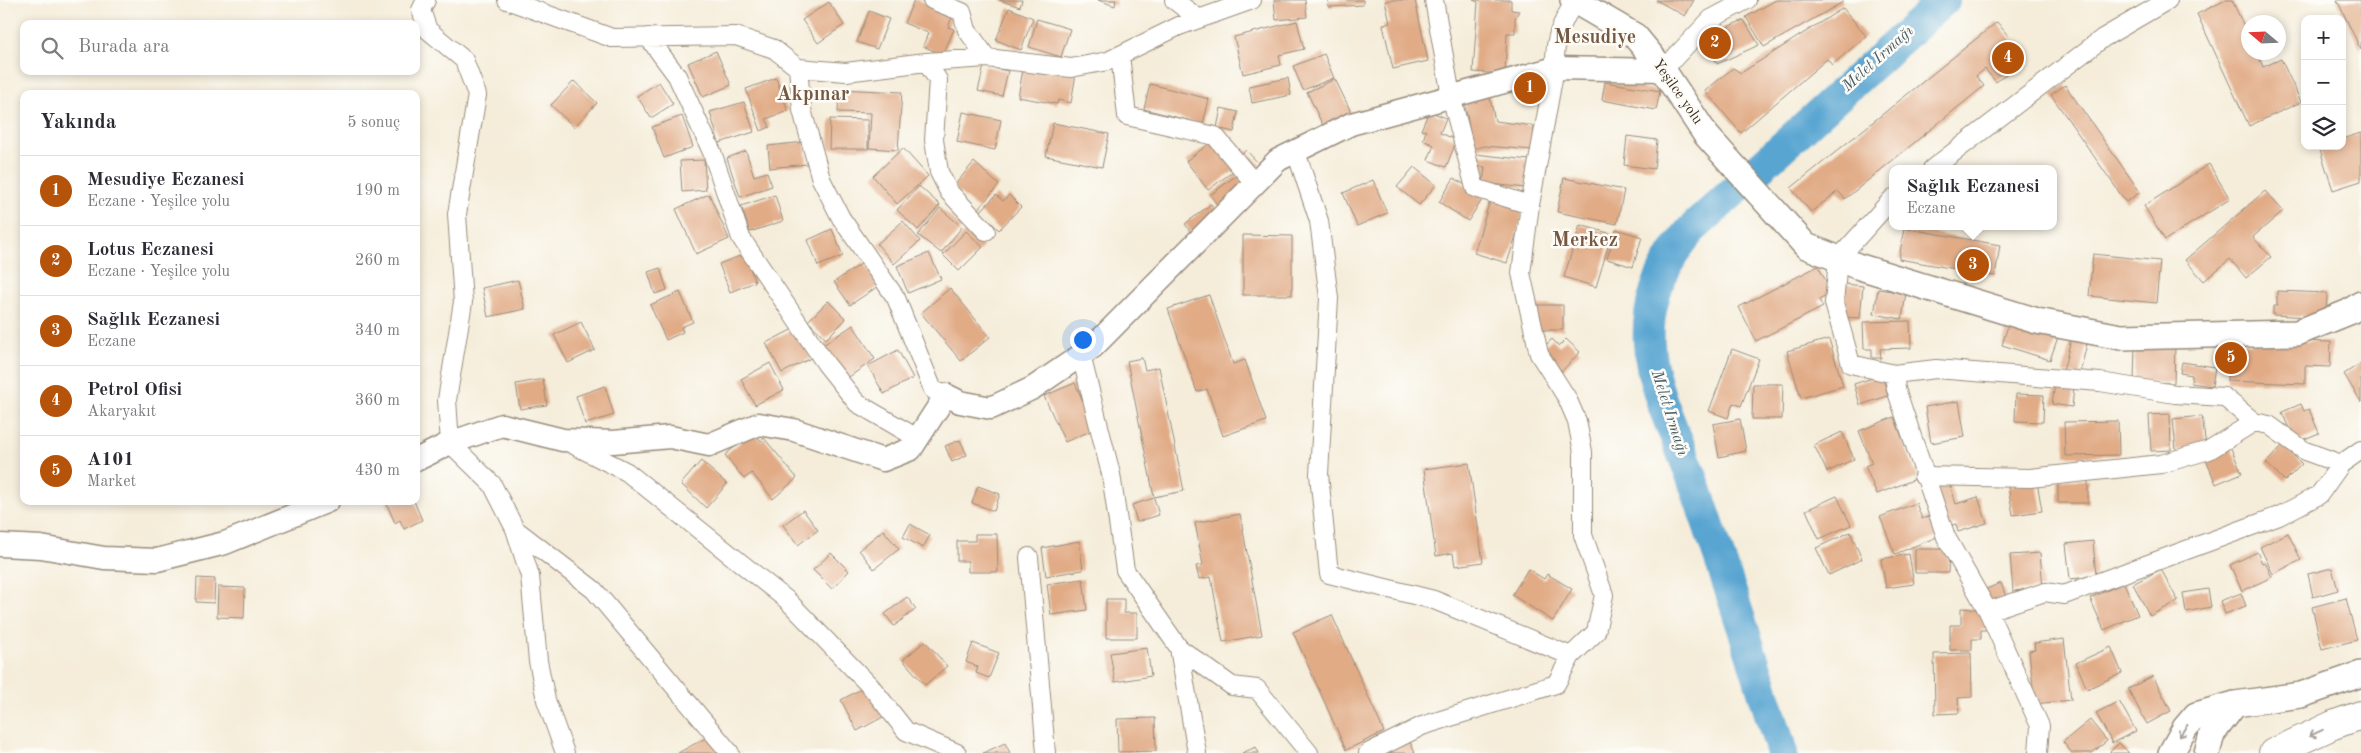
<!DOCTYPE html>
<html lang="tr">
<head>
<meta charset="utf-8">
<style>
	:root { --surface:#fff; --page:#f7f7f7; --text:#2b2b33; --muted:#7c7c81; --line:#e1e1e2; --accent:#b45309 }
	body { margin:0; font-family:"Old Standard TT",serif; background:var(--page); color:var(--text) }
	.controls { position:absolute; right:15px; top:15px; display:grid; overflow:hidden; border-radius:10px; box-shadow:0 2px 8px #0003 }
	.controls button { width:45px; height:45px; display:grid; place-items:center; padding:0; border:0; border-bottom:1px solid var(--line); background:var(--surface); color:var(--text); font:25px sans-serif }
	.compass { position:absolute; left:2241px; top:15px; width:45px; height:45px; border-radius:50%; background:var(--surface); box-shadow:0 2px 8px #0003; rotate:289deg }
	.you { position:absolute; left:1082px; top:339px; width:18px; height:18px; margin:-12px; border:4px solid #fff; border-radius:50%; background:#1a73e8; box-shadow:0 0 0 8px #1a73e833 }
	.badge { display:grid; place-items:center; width:32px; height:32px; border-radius:50%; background:var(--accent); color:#fff; font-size:16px; font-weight:700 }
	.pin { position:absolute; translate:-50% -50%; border:2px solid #fff; box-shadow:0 1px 5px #0006 }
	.popup { position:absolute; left:1889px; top:165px; width:168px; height:65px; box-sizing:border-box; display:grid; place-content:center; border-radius:10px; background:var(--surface); filter:drop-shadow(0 1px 4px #0005); font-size:16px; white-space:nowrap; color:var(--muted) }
	.popup b { font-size:19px; color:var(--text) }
	.popup::after { content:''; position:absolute; left:50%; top:100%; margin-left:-10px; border:10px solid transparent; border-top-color:var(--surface) }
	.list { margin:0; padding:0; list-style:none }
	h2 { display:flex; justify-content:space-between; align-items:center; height:65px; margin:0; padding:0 20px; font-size:21px }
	h2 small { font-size:16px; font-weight:400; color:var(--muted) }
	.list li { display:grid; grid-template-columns:32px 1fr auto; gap:15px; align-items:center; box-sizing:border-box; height:70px; padding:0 20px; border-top:1px solid var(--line) }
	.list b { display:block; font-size:19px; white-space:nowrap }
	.list p { margin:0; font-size:16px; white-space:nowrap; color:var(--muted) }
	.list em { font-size:16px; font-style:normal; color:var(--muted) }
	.icon { flex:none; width:28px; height:28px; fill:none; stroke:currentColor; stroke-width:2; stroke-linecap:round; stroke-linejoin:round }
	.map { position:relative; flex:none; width:2361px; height:753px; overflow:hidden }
	.search { position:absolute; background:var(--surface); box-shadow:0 2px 8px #0003; left:20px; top:20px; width:400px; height:55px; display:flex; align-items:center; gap:12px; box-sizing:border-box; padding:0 18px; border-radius:10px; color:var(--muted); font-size:19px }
	.panel { position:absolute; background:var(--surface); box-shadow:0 2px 8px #0003; left:20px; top:90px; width:400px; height:415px; border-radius:10px }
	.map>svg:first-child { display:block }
</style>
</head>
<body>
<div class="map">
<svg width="2361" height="753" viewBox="0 0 2361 753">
	<rect width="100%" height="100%" fill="#fdfcf7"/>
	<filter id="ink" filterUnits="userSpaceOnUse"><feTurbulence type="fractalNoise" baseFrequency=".02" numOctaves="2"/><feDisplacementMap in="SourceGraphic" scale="10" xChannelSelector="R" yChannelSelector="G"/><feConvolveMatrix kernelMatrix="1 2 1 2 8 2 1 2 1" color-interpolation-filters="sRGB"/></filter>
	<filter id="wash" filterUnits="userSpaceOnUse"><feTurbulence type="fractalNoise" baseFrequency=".0096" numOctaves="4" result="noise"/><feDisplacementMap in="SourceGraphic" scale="20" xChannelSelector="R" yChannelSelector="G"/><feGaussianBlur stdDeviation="1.12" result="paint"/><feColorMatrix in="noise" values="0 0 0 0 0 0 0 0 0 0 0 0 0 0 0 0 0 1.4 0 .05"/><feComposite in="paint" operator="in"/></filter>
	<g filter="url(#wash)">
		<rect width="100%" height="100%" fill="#f5edda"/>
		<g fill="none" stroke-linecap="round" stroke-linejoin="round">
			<path stroke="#59a5d1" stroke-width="32" d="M1782,753C1755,662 1725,573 1694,483C1678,438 1652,392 1649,344C1646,301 1664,262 1691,230L1944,0"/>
		</g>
		<g id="blocks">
			<path fill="#e1ab86" d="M914,0H918L953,15L948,27L954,29L943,55L923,46L928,33L904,23Z
				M999,0H1022L1020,7Z
				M1098,0H1116L1115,6Z
				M1274,0H1305L1307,17L1276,20Z
				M1328,0H1363V5L1329,7Z
				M1391,0H1415L1428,61L1393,69L1383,25L1390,23L1385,1Z
				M1473,0H1511V10L1519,11L1515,18V33H1507L1505,74L1473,72L1478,2Z
				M1656,0H1694L1685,16Z
				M1776,0H1842L1843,2L1764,47L1746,17Z
				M2226,0H2232L2248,35V52H2257L2263,67L2281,59L2301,102L2249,126L2197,14Z
				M2337,0H2361V50Z
				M829,2L844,25L818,43L802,20Z
				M1009,8L1033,18L1021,50L996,40Z
				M1843,8L1866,36L1832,65L1827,59L1741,133L1705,91L1733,68L1741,73Z
				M869,11L889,19L877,49L857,42Z
				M1037,19L1070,29L1061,57L1029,47Z
				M1744,20L1759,45L1717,64L1705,36Z
				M1297,21L1304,49L1279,55L1281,65L1243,74L1234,37Z
				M1997,22L2026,58L1996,82L1985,69L1976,76L1984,86L1845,199L1838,191L1811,212L1791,188Z
				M716,51L731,85L703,97L688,63Z
				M1324,54L1334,78L1303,90L1293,66Z
				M1024,64L1076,74L1071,103L1058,100L1057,104L1018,97Z
				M984,66L1008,71L1002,96L978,91Z
				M776,78L788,111L766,119L770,127L761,131L746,89Z
				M1288,78L1291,95L1252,103L1249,86Z
				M1335,79L1353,116L1325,130L1307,92Z
				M574,81L597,103L574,127L551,105Z
				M659,82L673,104L651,118L637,96Z
				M1605,82L1660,91L1656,110L1602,100Z
				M1150,84L1209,99L1203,124L1144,109Z
				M2065,85L2140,192L2126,202L2051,95Z
				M839,89L902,92L898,150L869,148L871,113L838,112Z
				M1489,93L1495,121L1534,126L1533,150L1485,146L1473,149L1464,100Z
				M744,102L754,132L719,143L710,112Z
				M1221,108L1238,112L1234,132L1217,128Z
				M1429,111L1446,118L1440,133L1457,140L1446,167L1428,160L1434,145L1423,140L1426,131L1421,130Z
				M963,112L1001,120L995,150L957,142Z
				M682,116L693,147L664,158L652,127Z
				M830,119L868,120V149H829Z
				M1053,123L1109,134L1102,167L1046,156Z
				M2361,133V181L2333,190L2319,147L2342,146V139Z
				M1627,136L1657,140L1654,169L1624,165Z
				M1214,140L1235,170L1208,190L1186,161Z
				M805,142L807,164L770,168L768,146Z
				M903,148L928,176L897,204L873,176Z
				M1246,150L1260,165L1252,172L1238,158Z
				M746,151L754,176L767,172L772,186L740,197L727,158Z
				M1475,154L1529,160L1526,188L1483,183L1485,167L1474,166Z
				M704,160L706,190L682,192L680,161Z
				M974,162L999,185L978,209L953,187Z
				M2209,164L2230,199L2165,240L2144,206Z
				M1414,167L1436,185L1419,205L1397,187Z
				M1237,175L1248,191L1221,210L1210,195Z
				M1454,178L1484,197L1468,221L1439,202Z
				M1564,178L1624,190L1617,224L1557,212Z
				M1373,180L1387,213L1357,226L1343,193Z
				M919,186L940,205L918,230L897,210Z
				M2265,191L2283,211L2253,237L2271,257L2246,278L2230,259L2204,281L2185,260Z
				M709,194L729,239L696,254L676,209Z
				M775,195L783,221L750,232L741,206Z
				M996,195L1003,201L1009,195L1021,207L999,230L980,212Z
				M1491,197L1525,208L1507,263L1474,253Z
				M1211,204L1220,216L1195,237L1185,224Z
				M940,208L962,227L941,253L918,235Z
				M903,221L920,241L894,264L877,244Z
				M1580,225L1612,234L1596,287L1564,277Z
				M1904,228L2000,245L1995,276L1899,259Z
				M832,229L843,256L818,266L808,240Z
				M1616,229L1642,237L1633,267L1607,259Z
				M966,231L983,247L959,271L943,255Z
				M1243,235L1292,236V295H1243Z
				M929,253L941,279L908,293L897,266Z
				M745,254L755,282L730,292L719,264Z
				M2093,254L2160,261L2156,303L2089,296Z
				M864,262L880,285L850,305L834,282Z
				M1818,266L1832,293L1819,300L1823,307L1756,341L1739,307Z
				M660,268L667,290L655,294L648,272Z
				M518,280L525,309L488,317L482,288Z
				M1845,284L1863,286L1860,318L1841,317Z
				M950,288L990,337L961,361L921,313Z
				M1878,289L1906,293L1902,319L1874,314Z
				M2277,291L2327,293L2326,318L2273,315V306H2277Z
				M680,292L693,322L681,327L683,332L666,340L650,305Z
				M1209,295L1233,364L1245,360L1266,421L1223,436L1207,389L1197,392L1168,309Z
				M828,301L846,319L826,339L808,321Z
				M1536,305H1563V330H1535Z
				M1910,321L1911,348L1880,349L1881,358H1872V349H1864L1863,322Z
				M581,322L595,350L568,363L554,335Z
				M2009,322L2058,337L2050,360L2002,345Z
				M853,325L875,359L846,379L823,345Z
				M795,328L811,358L782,373L766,343Z
				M1552,339L1559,346L1566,339L1580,352L1562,371L1541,350Z
				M1829,339L1843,386L1801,398L1787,351Z
				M2071,339L2087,344L2079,376L2063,372Z
				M2289,341L2331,342L2330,367L2305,366V384L2227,381L2228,344Z
				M2135,344L2175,345L2174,383L2134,382Z
				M1732,349L1759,359L1741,406L1733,403L1728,418L1709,411Z
				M898,350L913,378L884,394L868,366Z
				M1142,358L1145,370L1159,367L1184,491L1154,497L1127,361Z
				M2182,362L2215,367L2212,386L2191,383L2192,375L2180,373Z
				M770,363L784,390L755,405L741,379Z
				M2361,363V402L2344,374Z
				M1882,375L1888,396L1860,405L1854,384Z
				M543,379L547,405L520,409L516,384Z
				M1075,383L1095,429L1065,442L1044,396Z
				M1753,384H1783L1782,419H1752Z
				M2055,384L2074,387L2072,407L2052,404Z
				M605,386L614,415L585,424L576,396Z
				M2016,394L2044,395L2043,422L2015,421Z
				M1959,401L1965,437L1931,443L1925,407Z
				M2301,404L2304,411L2309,409L2319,433L2295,443L2282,412Z
				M2170,414L2171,450L2151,451L2149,415Z
				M2202,416L2206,447L2176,450L2173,419Z
				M1894,417L1918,478L1877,494L1865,466L1872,463L1859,431Z
				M1740,419L1746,451L1719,457L1713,424Z
				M2118,421L2119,455L2065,456L2064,422Z
				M754,431L761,441L764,438L797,478L773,499L752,473L744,479L725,455Z
				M1842,432L1854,459L1827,472L1814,445Z
				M960,440L967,455L952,462L945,446Z
				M2229,444L2242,473L2216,484L2204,455Z
				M2283,445L2302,464L2285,481L2266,463Z
				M701,461L727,484L706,508L681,484Z
				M1469,463L1483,562L1455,566L1453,553L1436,556L1424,469Z
				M1948,478L1956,504L1978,497L1987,523L1958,532L1956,524L1944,527L1931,484Z
				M2058,480H2088V503H2058Z
				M2037,482L2042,511L2013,515L2008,486Z
				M978,486L1000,494L994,511L972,503Z
				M1837,496L1851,525L1819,539L1806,510Z
				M1154,498L1159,515L1137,522L1132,505Z
				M388,501H414L422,520L404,529L400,520L395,523L386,502Z
				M1916,503L1922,519L1929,516L1937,537L1895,554L1880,517Z
				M803,510L818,530L798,545L783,525Z
				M1240,514L1262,635L1223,642L1211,577L1199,579L1196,566L1203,565L1195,523Z
				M910,524L930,535L923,548L903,537Z
				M883,530L899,549L874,569L859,550Z
				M1850,532L1862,559L1829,575L1816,548Z
				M2288,533L2301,560L2273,574L2260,547Z
				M975,534H997L998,572H968V561H957V541H975Z
				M1079,541L1083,570L1046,576L1042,548Z
				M2093,541L2096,576L2070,579L2066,544Z
				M1915,549H1949L1948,573H1915Z
				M2257,552L2262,563L2265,562L2272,577L2242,591L2230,565Z
				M831,553L849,571L832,589L813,570Z
				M2040,553L2043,588L2013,591L2010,555Z
				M1909,554L1914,584L1886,588L1881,559Z
				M2332,568L2338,590L2313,597L2308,574Z
				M1528,569L1544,579L1547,574L1572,589L1553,621L1512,595Z
				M2161,569L2178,601L2150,616L2133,584Z
				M197,578L215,579L214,603L196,602Z
				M1083,579L1087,610L1051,615L1047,584Z
				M2001,583L2006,597L1990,604L1984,590Z
				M2124,583L2138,615L2104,630L2090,598Z
				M218,587L245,588L244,618L217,617Z
				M2208,589L2211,607L2186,612L2183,593Z
				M2241,593L2246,606L2225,614L2220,601Z
				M907,597L916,609L894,626L885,614Z
				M2346,598L2357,640L2322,649L2312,607Z
				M1106,599H1124V613H1137V638H1106Z
				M1961,608L1985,610L1988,630H1981V639H1972V650H1950V625H1961Z
				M1332,615L1384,732L1346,750L1293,632Z
				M2064,639L2071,700L2035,704L2029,651L2035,650L2034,643Z
				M925,641L947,666L925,685L903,660Z
				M973,643L999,653L989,678L976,673L978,667L966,662Z
				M2111,647L2122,673L2087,689L2076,663Z
				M1147,648L1151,676L1115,682L1110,653Z
				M1971,653L1972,697L1958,698L1959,713L1935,714L1934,654Z
				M2153,676L2171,711L2147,724L2128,689Z
				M867,686L883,717L857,731L841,700Z
				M2119,701L2136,731L2112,743L2096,713Z
				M1155,718L1156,751L1118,752L1117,719Z
				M2090,720L2107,741L2092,753H2072L2063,742Z
				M711,735L720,753H678Z
				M1409,740L1415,753H1381Z
				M1005,743L1010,753H983Z
				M2119,743L2129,753H2109Z
				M1256,747L1259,753H1242Z"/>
		</g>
	</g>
	<g filter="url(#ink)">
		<use href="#blocks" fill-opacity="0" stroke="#988c7c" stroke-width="1"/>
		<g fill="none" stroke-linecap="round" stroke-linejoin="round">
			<defs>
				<path id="minor" d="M426,0L421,10L428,30L464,60L477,95L457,214L463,302L447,400L450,443L492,484L515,529L530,576L538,661L546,700L565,753
					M507,0L612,38L736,36L774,49L798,68L846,72L926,62L987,58L1071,68L1108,61L1179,26L1252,0
					M932,0L962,12L967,30L987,58
					M1174,0L1199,19
					M1434,0L1451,96L1475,188L1530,205
					M648,37L677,76L712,152L741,238L826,364L857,403L917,438
					M1120,55L1127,116L1215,136L1255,184
					M926,62L938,80L934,140L939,172L949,192L986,231
					M798,68L802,110L821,179L841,218L896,298L933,390L946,395
					M1663,70L1711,19L1747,0
					M1296,152L1319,221L1329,298L1319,474L1329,574L1434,600L1571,656
					M1932,169L2103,38L2168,0
					M1893,198L1838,259L1834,303L1851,364L1894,374L1936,369L2100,382L2175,394L2224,397L2254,422
					M1081,355L1111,474L1125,570L1179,648L1232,686L1257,689L1309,753
					M1894,374L1896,389L1946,537L1988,611L2040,726L2038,753
					M568,442L627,472L787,600L872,688L906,731L957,753
					M1923,476L2030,478L2161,464L2209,450L2254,422L2269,425L2305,451L2341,464
					M515,529L594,590L730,753
					M1029,557L1046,753
					M1988,611L2045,592L2064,595L2279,516L2319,495L2341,464L2361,450
					M1179,648L1197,753
					M1368,753L1422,726L1556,684L1571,656L1596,632L1604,595L1583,535V452L1577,421L1567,398L1539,354L1521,273L1530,205L1555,68C1554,39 1560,25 1575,1"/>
				<path id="tertiary" d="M416,460L450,443L502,425L563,440L613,442L670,437L709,445L759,424L794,430L883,460L911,449L946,395L960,402L991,408L1033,388L1093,347L1278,160L1351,124L1555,68L1663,70
					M0,545L41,547L104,558L157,560L225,543L328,501"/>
				<path id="secondary" d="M1573,0L1635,36L1663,70L1706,135L1806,246L1857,266L2037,321L2121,337L2297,333L2349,312L2361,304
					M2171,753L2185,728L2196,715L2235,704L2301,695L2361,674
					M2207,753L2212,734L2235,704"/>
				<path id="trunk" d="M2273,753L2333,725L2361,715"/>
			</defs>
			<use href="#minor" stroke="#988c7c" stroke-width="20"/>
			<use href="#tertiary" stroke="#988c7c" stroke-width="25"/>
			<use href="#secondary" stroke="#988c7c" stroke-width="28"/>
			<use href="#trunk" stroke="#988c7c" stroke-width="30"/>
			<use href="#minor" stroke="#fff" stroke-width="18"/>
			<use href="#tertiary" stroke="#fff" stroke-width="22"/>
			<use href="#secondary" stroke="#fff" stroke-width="25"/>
			<use href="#trunk" stroke="#fff" stroke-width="28"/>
		</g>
		<defs><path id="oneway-shaft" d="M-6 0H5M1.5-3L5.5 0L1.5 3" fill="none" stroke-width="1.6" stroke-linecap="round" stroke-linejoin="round" transform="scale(1.25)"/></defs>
		<g stroke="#a79f9a">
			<use href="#oneway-shaft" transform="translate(2183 731) rotate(126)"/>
			<use href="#oneway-shaft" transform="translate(2316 733) rotate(155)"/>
		</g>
	</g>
	<g text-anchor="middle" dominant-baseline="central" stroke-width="5" stroke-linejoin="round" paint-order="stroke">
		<g font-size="15" fill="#3b2a1e" stroke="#fdfcf7">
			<text transform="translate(1677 92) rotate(55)">Yeşilce yolu</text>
		</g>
		<g font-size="16" font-style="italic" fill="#475b66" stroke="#fdfcf7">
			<text transform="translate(1878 59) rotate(-42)">Melet Irmağı</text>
			<text transform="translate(1669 413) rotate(72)">Melet Irmağı</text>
		</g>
		<g font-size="20" font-weight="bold" fill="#755742" stroke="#fdfcf7">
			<text x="1595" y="38">Mesudiye</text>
			<text x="813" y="95">Akpınar</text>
			<text x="1585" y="241">Merkez</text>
		</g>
	</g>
</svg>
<div class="controls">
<button>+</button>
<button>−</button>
<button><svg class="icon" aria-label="layers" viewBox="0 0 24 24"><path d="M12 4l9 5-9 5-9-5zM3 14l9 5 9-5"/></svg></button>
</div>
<svg class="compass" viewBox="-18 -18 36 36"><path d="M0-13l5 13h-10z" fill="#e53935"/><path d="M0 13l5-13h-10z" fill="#7c7c81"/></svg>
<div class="you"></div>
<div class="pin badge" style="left:1530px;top:88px">1</div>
<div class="pin badge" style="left:1715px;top:43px">2</div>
<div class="pin badge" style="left:1973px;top:265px">3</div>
<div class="popup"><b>Sağlık Eczanesi</b>Eczane</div>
<div class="pin badge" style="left:2008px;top:58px">4</div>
<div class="pin badge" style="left:2231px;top:358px">5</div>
<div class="search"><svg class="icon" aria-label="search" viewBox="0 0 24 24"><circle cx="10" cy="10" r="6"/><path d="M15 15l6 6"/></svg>Burada ara</div>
<section class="panel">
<h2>Yakında<small>5 sonuç</small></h2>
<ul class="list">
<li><span class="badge">1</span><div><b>Mesudiye Eczanesi</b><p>Eczane · Yeşilce yolu</p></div><em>190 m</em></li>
<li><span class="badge">2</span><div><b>Lotus Eczanesi</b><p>Eczane · Yeşilce yolu</p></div><em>260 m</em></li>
<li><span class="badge">3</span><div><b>Sağlık Eczanesi</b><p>Eczane</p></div><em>340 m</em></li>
<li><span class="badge">4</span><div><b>Petrol Ofisi</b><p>Akaryakıt</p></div><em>360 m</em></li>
<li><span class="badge">5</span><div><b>A101</b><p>Market</p></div><em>430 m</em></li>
</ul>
</section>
</div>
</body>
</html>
